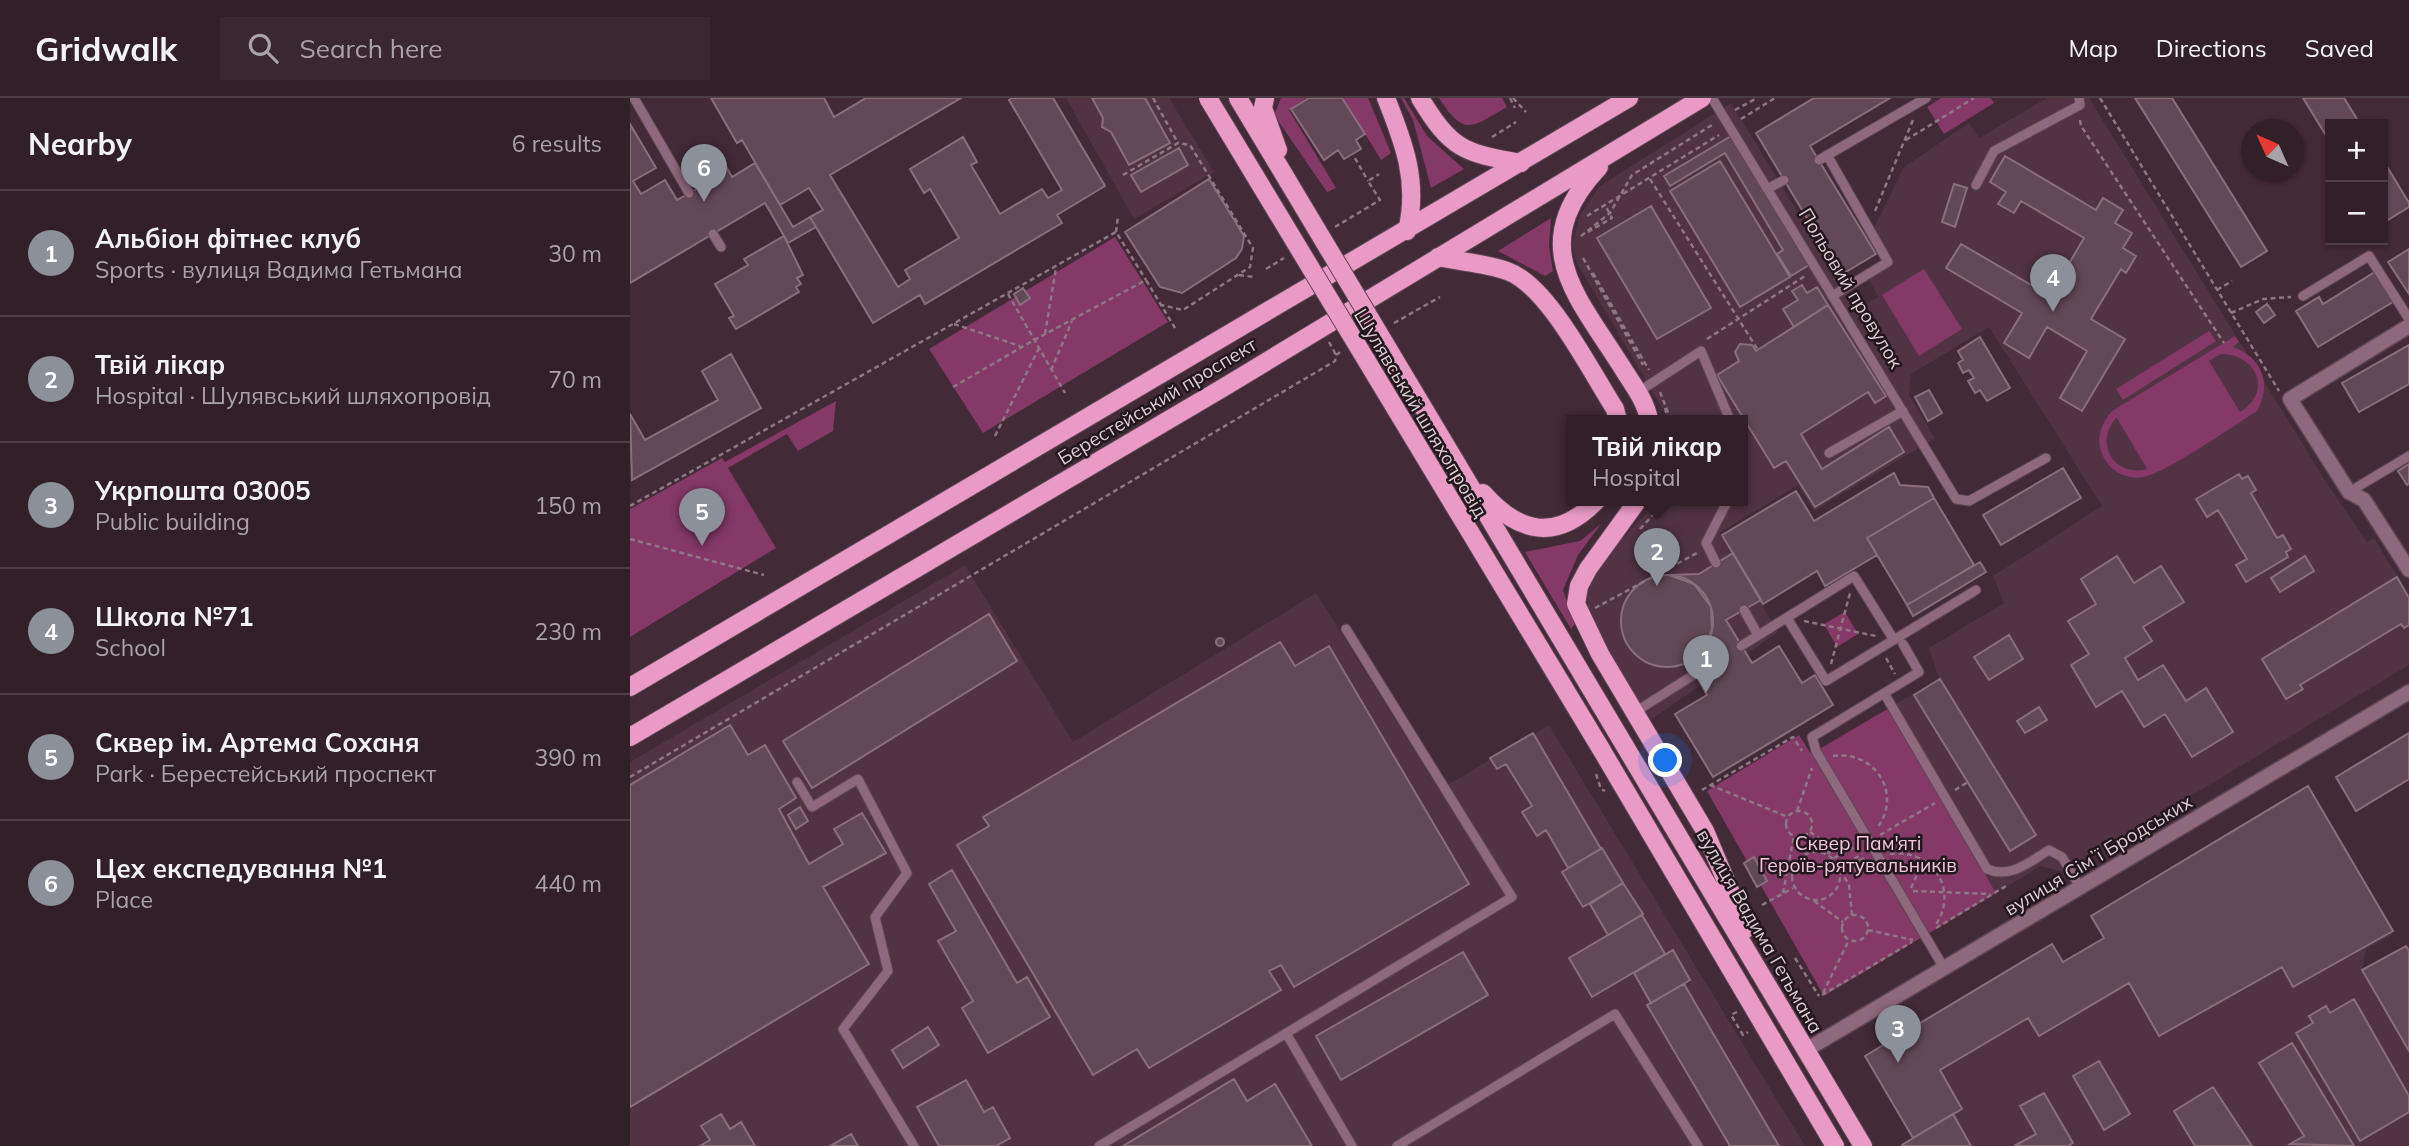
<!DOCTYPE html>
<html lang="en">
<head>
<meta charset="utf-8">
<style>
	:root { --surface:#322029; --page:#3a2831; --text:#f1f3f6; --muted:#a8a3a8; --line:#4d3e46; --accent:#8c9099 }
	body { margin:0; font-family:Mulish,sans-serif; background:var(--page); color:var(--text) }
	.controls { position:absolute; right:21px; top:21px; display:grid; overflow:hidden; border-radius:0px; box-shadow:0 2px 5px #0004 }
	.controls button { width:63px; height:63px; display:grid; place-items:center; padding:0; border:0; border-bottom:2px solid var(--line); background:var(--surface); color:var(--text); font:35px sans-serif }
	.compass { position:absolute; left:1611px; top:21px; width:63px; height:63px; border-radius:50%; background:var(--surface); box-shadow:0 2px 5px #0004; rotate:315deg }
	.you { position:absolute; left:1036px; top:663px; width:24px; height:24px; margin:-18px; border:5px solid #fff; border-radius:50%; background:#1a73e8; box-shadow:0 0 0 10px #1a73e833 }
	.badge { display:grid; place-items:center; width:46px; height:46px; border-radius:50%; background:var(--accent); color:#fff; font-size:23px; font-weight:700 }
	.pin { position:absolute; translate:-50% -58px; filter:drop-shadow(0 2px 4px #0008) }
	.pin::after { content:''; position:absolute; top:37px; width:24px; height:21px; background:inherit; clip-path:polygon(0 0,100% 0,50% 100%) }
	.popup { position:absolute; left:936px; top:317px; width:182px; height:91px; box-sizing:border-box; display:grid; place-content:center; border-radius:0px; background:var(--surface); filter:drop-shadow(0 2px 5px #0005); font-size:23px; white-space:nowrap; color:var(--muted) }
	.popup b { font-size:26px; color:var(--text) }
	.popup::after { content:''; position:absolute; left:50%; top:100%; margin-left:-14px; border:14px solid transparent; border-top-color:var(--surface) }
	.list { margin:0; padding:0; list-style:none }
	h2 { display:flex; justify-content:space-between; align-items:center; height:91px; margin:0; padding:0 28px; font-size:30px }
	h2 small { font-size:23px; font-weight:400; color:var(--muted) }
	.list li { display:grid; grid-template-columns:46px 1fr auto; gap:21px; align-items:center; box-sizing:border-box; height:126px; padding:0 28px; border-top:2px solid var(--line) }
	.list b { display:block; font-size:26px; white-space:nowrap }
	.list p { margin:0; font-size:23px; white-space:nowrap; color:var(--muted) }
	.list em { font-size:23px; font-style:normal; color:var(--muted) }
	.icon { flex:none; width:38px; height:38px; fill:none; stroke:currentColor; stroke-width:2; stroke-linecap:round; stroke-linejoin:round }
	.map { position:relative; flex:none; width:1779px; height:1048px; overflow:hidden }
	header { display:flex; align-items:center; gap:42px; box-sizing:border-box; height:98px; padding:0 35px; background:var(--surface); border-bottom:2px solid var(--line) }
	header strong { font-size:33px }
	nav { display:flex; gap:38px; margin-inline-start:auto; font-size:24px }
	.search { width:490px; height:63px; background:var(--page); display:flex; align-items:center; gap:18px; box-sizing:border-box; padding:0 24px; border-radius:0px; color:var(--muted); font-size:26px }
	main { display:flex }
	aside { flex:1; background:var(--surface) }
	.map>svg:first-child { display:block }
</style>
</head>
<body>
<header>
<strong>Gridwalk</strong>
<div class="search"><svg class="icon" aria-label="search" viewBox="0 0 24 24"><circle cx="10" cy="10" r="6"/><path d="M15 15l6 6"/></svg>Search here</div>
<nav><a>Map</a><a>Directions</a><a>Saved</a></nav>
</header>
<main>
<aside>
<h2>Nearby<small>6 results</small></h2>
<ul class="list">
<li><span class="badge">1</span><div><b>Альбіон фітнес клуб</b><p>Sports · вулиця Вадима Гетьмана</p></div><em>30 m</em></li>
<li><span class="badge">2</span><div><b>Твій лікар</b><p>Hospital · Шулявський шляхопровід</p></div><em>70 m</em></li>
<li><span class="badge">3</span><div><b>Укрпошта 03005</b><p>Public building</p></div><em>150 m</em></li>
<li><span class="badge">4</span><div><b>Школа №71</b><p>School</p></div><em>230 m</em></li>
<li><span class="badge">5</span><div><b>Сквер ім. Артема Соханя</b><p>Park · Берестейський проспект</p></div><em>390 m</em></li>
<li><span class="badge">6</span><div><b>Цех експедування №1</b><p>Place</p></div><em>440 m</em></li>
</ul>
</aside>
<div class="map">
<svg width="1779" height="1048" viewBox="0 0 1779 1048">
	<rect width="100%" height="100%" fill="#422a37"/>
	<path fill="#513344" d="M436,0H539L584,74L504,121Z
		M1417,0H1459L1698,387L1737,444L1744,440L1779,498V567L1434,774L1411,768L1366,795L1259,610L1309,581L1299,550L1374,505L1363,478L1472,408L1359,229L1281,276L1279,297L1305,340L1184,413L1168,387L1089,435L1148,534L1019,623L955,509L957,489L969,467L1015,416L1022,402H1113V322H1035V315L947,165L942,147L950,117L970,88L1101,5L1227,211L1248,199L1239,181L1264,166L1244,130L1274,69L1339,25L1349,40Z
		M335,467L443,644L686,495L809,692L919,627L1175,1048H0V664Z
		M1678,688L1763,833L1762,837L1736,851L1732,872L1779,953V1048H1273L1283,1039L1235,958L1373,876L1409,938L1499,885L1461,818Z"/>
	<path fill="#843966" fill-rule="evenodd" d="M651,0H676L659,12L706,90L697,94L644,17Z
		M713,0H738L761,55L751,62Z
		M771,0H774L797,38L834,71L801,90L783,22Z
		M809,0H872L877,9C841,30 834,39 809,0Z
		M1311,0H1361L1364,5L1314,36L1297,9Z
		M921,120L919,148L923,173L915,178L868,153Z
		M485,139L538,224L353,335L299,251Z
		M1294,171L1332,231L1289,258L1252,197Z
		M1579,233L1586,243L1493,302L1486,291Z
		M1605,238L1609,244L1603,249C1633,260 1642,286 1627,313C1603,328 1535,376 1513,379C1496,382 1480,373 1473,358C1465,341 1471,326 1482,313ZM1591,256C1627,256 1643,294 1610,314L1579,263ZM1486,320H1487L1517,371C1484,380 1464,345 1486,320Z
		M206,303L203,333L168,353L157,336L98,370L146,450L0,539V411L92,360L95,364Z
		M971,426L948,457L933,492L945,526L941,531L895,454L950,443Z
		M1215,514L1228,536L1207,549L1194,526Z
		M1259,610L1366,795L1194,898L1077,693L1169,637L1181,656Z"/>
	<path fill="#634957" stroke="#8a6e7c" stroke-width="2" d="M81,0H194L204,19L236,0H331L200,77L268,189L280,181L275,172L329,140L300,91L294,95L280,71L333,39L347,64L341,67L370,116L412,91L418,100L432,92L379,2L382,0H423L475,88L427,117L432,125L295,206L290,197L243,225L180,119L193,112L179,90L150,107L112,42L107,45Z
		M462,0H515L540,45L499,67L481,34L472,29L473,20Z
		M679,0H712L735,36L726,42L731,51L714,61L708,52L694,62L661,11Z
		M1184,0H1260L1180,48L1246,156L1211,177L1126,35Z
		M1505,0H1542L1637,153L1611,169Z
		M1673,0H1714L1730,26H1700V44Z
		M0,26L26,70L3,83L11,96L35,82L47,102L77,85L72,77L94,65L102,79L125,65L163,129L180,119L186,129L158,145L135,105L0,185Z
		M1101,38L1179,167L1161,178L1147,156L1153,152L1095,55L1040,88L1034,78Z
		M549,50L558,67L511,94L501,77Z
		M1375,58L1466,112L1473,100L1493,112L1485,125L1502,135L1493,150L1506,158L1496,175L1491,171L1461,221L1495,241L1452,313L1430,300L1457,253L1417,229L1399,260L1374,245L1392,215L1316,170L1331,146L1420,198L1454,140L1391,103L1384,115L1368,106L1376,94L1360,84Z
		M1753,62L1779,105V109L1753,125Z
		M1090,63L1160,179L1110,209L1040,93Z
		M579,81L614,138L612,151L606,160L552,195L530,189L495,134Z
		M1324,86L1337,90L1325,129L1312,124Z
		M1021,108L1081,210L1027,241L967,140Z
		M154,138L173,177L167,180L171,186L166,189L169,194L106,231L99,220L104,218L85,186L118,167L114,161Z
		M1779,151V196L1758,164Z
		M1745,174L1763,204L1688,249L1666,213L1689,199L1693,206Z
		M1172,187L1177,195L1187,189L1198,207L1164,229L1153,211L1168,202L1162,193Z
		M393,190L400,200L390,207L384,196Z
		M1637,206L1645,217L1634,225L1626,214Z
		M1198,207L1256,298L1245,305L1238,294L1171,336L1192,371L1259,329L1274,354L1185,409L1156,363L1144,370L1087,277L1109,263L1105,254L1110,246L1122,247L1126,253Z
		M1350,239L1380,290L1357,303L1350,292L1345,295L1338,283L1344,280L1339,272L1333,275L1328,265L1333,262L1328,253Z
		M1779,247V286L1729,314L1712,285Z
		M101,256L131,310L2,382L0,316L15,342L88,302L72,273Z
		M1299,292L1312,315L1298,323L1285,299Z
		M1779,366V385L1777,387L1768,373Z
		M1433,370L1451,400L1371,447L1353,417Z
		M1264,375L1270,387L1298,389L1304,400L1237,440L1247,457L1195,488L1187,473L1133,506L1092,437L1166,393L1184,423Z
		M1609,376L1612,381L1618,378L1626,392L1621,395L1647,440L1653,437L1661,451L1656,454L1658,459L1616,484L1606,467L1617,461L1588,412L1577,419L1566,401Z
		M1304,400L1344,467L1277,507L1237,440Z
		M1103,455L1131,502L1096,522L1122,565L1149,548L1172,585L1185,577L1203,607L1083,679L1045,616L1077,597L1058,564L1077,546L1082,531L1081,509L1064,486L1039,477L1069,476Z
		M1487,458L1504,485L1531,468L1554,504L1513,529L1522,543L1495,560L1508,582L1533,567L1556,603L1576,590L1603,634L1562,659L1535,616L1514,629L1492,593L1466,609L1441,567L1459,556L1438,523L1466,506L1451,481Z
		M1675,458L1684,473L1650,494L1641,480Z
		M1350,464L1356,474L1283,518L1277,507Z
		M991 523a46 46 0 1 1 92 0a46 46 0 1 1-92 0Z
		M1767,479L1779,500V527L1774,530L1771,526L1670,587L1673,591L1656,601L1632,561Z
		M359,516L387,563L182,690L153,643Z
		M1379,537L1393,561L1359,582L1344,559Z
		M586 544a4 4 0 1 1 8 0a4 4 0 1 1-8 0Z
		M650,544L665,568L699,548L839,786L664,889L651,867L639,873L651,892L519,970L507,951L463,977L327,747L359,728L353,719Z
		M1310,581L1406,737L1380,753L1284,597Z
		M1409,609L1417,622L1395,635L1387,623Z
		M100,627L118,657L135,647L166,700L149,711L179,766L213,746L204,731L232,715L256,755L193,789L239,866L0,1009V687Z
		M903,635L971,751L938,770L916,732L907,738L892,714L902,708L876,666L867,671L860,660Z
		M1779,635V681L1726,713L1706,679Z
		M1678,688L1763,833L1663,889L1652,869L1529,938L1499,885L1409,938L1398,920L1310,972L1332,1011L1283,1040L1235,958L1422,846L1433,864L1474,840L1461,818Z
		M170,709L178,723L166,731L158,717Z
		M972,750L993,785L953,809L932,774Z
		M1124,759L1137,783L1127,789L1114,765Z
		M1233,760L1237,767L1226,773L1222,766Z
		M322,772L387,885L397,879L420,919L358,955L332,910L343,903L308,843L326,833L299,786Z
		M993,785L1013,816L978,837L960,806Z
		M1012,817L1035,856L962,899L939,860Z
		M1776,848L1779,853V953L1732,872Z
		M1043,852L1060,882L1021,905L1004,875Z
		M833,854L858,897L711,982L686,938Z
		M1054,886L1149,1048H1100L1017,907Z
		M1724,901L1779,998V1014L1730,1043L1666,935L1683,925L1679,918L1696,908L1700,915Z
		M298,929L309,947L273,970L262,952Z
		M1662,945L1724,1048L1660,1046L1674,1038L1629,965Z
		M1469,963L1500,1016L1474,1032L1443,978Z
		M604,981L617,1003L645,986L682,1048H493Z
		M336,982L354,1014L363,1009L380,1040L366,1048H309L287,1009Z
		M1583,989L1622,1048H1565L1544,1013Z
		M1414,995L1443,1045L1438,1048H1384L1406,1036L1390,1008Z
		M91,1016L100,1031L111,1024L125,1048H70L80,1042L71,1028Z
		M1323,1016L1341,1048H1273L1272,1047Z
		M221,1036L228,1048H200Z"/>
	<g fill="none" stroke-linecap="round" stroke-linejoin="round">
		<defs>
			<path id="lane" d="M4,0L59,95
				M1082,0L1326,401L1339,403L1416,360
				M1197,57L1258,164L1202,198
				M1189,62L1296,0
				M1346,87L1364,53L1450,7L1449,0
				M1139,90L1154,82
				M83,136L91,149
				M1673,198L1739,158L1779,221
				M1008,294L1071,253L1100,322
				M1199,355L1273,313
				M1719,394L1779,358
				M1086,465L1076,445L1098,402
				M1114,512L1128,537
				M1157,520L1196,583L1346,492
				M1273,546L1289,574L1182,639L1186,653L1314,870
				M1111,548L1224,478L1264,542
				M1254,595L1357,771C1381,781 1399,764 1419,752L1432,759L1450,789
				M1005,614L1065,576
				M167,684L182,709L228,681L277,775L245,819L258,873L213,931L284,1048
				M656,935L722,1048
				M469,1048L882,799L716,531
				M767,1048L985,916L1068,1048"/>
			<path id="street" d="M1779,228L1660,301L1719,394L1734,402L1779,472
				M1176,952L1779,594"/>
			<path id="primary" d="M608,0L659,85
				M635,0L633,10L648,52
				M756,0C774,45 789,84 777,133
				M790,0C821,51 833,55 891,65
				M969,69C894,149 948,198 995,274C1004,288 1016,304 1019,322
				M808,159C830,164 856,165 877,173C918,187 961,274 985,311L988,322
				M827,366L1233,1048
				M853,395C889,436 927,444 967,402
				M1008,402L958,471L949,488L946,506L970,556L1075,733L1116,831
				M0,589L999,0
				M0,639L591,291L1072,0
				M971,651L1205,1048"/>
		</defs>
		<use href="#lane" stroke="#5e4753" stroke-width="11"/>
		<use href="#street" stroke="#5e4753" stroke-width="17"/>
		<use href="#primary" stroke="#5e4753" stroke-width="20"/>
		<path stroke="#8c7782" stroke-width="2.5" stroke-dasharray="5 3.5" stroke-linecap="butt" d="M523,0L548,45
			M880,0L885,10
			M883,0L896,14
			M1470,0L1649,293
			M1105,12L1127,0
			M1111,21L1145,0
			M1450,22L1451,28L1594,245
			M862,39L886,24
			M1276,42L1344,0
			M725,60L738,83
			M493,77L548,45L560,47L623,150L620,169L553,212L531,207
			M1020,81L1128,252
			M1245,113L1283,22
			M957,118L1089,37
			M705,129L750,102L738,83L749,76
			M486,134L488,118
			M958,134L982,120L975,107
			M951,138L980,115L1002,77L1082,27
			M953,160L1013,267
			M636,171L654,160
			M963,175L1019,272
			M609,177L624,179
			M1587,192L1602,183
			M378,196L435,295
			M1601,215L1633,201L1661,199
			M764,225L810,199
			M324,226L390,248
			M415,236L426,170
			M1077,241L1175,178
			M699,244L706,257
			M421,272L442,223
			M323,289L404,242L516,182L545,230
			M1030,294L1041,322
			M1035,310L1038,322
			M365,338L409,250
			M0,408L486,134L516,182
			M1010,431L1022,418L1029,402
			M0,441L134,477
			M965,510L1067,455
			M1174,523L1246,538
			M1256,560L1265,576
			M1201,566L1220,495
			M1203,658C1245,652 1273,696 1247,730
			M966,676L971,691L975,693
			M0,679L705,263L706,257L712,253
			M1080,687L1158,719
			M1072,692L1163,639L1172,653
			M1325,692L1338,684
			M1156 726a13 13 0 1 1 26 0a13 13 0 1 1-26 0Z
			M1167,713L1182,670
			M1180,734L1189,740L1200,757
			M1250,737L1305,705
			M1162 778a24 24 0 1 1 48 0a24 24 0 1 1-48 0Z
			M1260,756C1302,750 1330,792 1305,828
			M1204,760L1226,748
			M1281,790L1294,761
			M1283,793L1360,796
			M1153,795L1164,738
			M1184,803L1213,824
			M1132,807L1163,790
			M1212 830a13 13 0 1 1 26 0a13 13 0 1 1-26 0Z
			M1222,817L1219,787L1209,770L1232,756
			M1306,830L1376,788
			M1238,832L1283,842
			M1165,860L1189,898
			M1193,895L1219,842
			M1192,897L1282,844
			M1107,914L1101,917L1113,937L1118,934"/>
		<use href="#lane" stroke="#8e687c" stroke-width="9"/>
		<use href="#street" stroke="#8e687c" stroke-width="14"/>
		<use href="#primary" stroke="#e99bc6" stroke-width="18"/>
		<defs>
			<path id="primary-bridge" d="M578,0L971,651
				M659,85L827,366"/>
		</defs>
		<use href="#primary-bridge" stroke="#5e4753" stroke-width="20" stroke-linecap="butt"/>
		<use href="#primary-bridge" stroke="#e99bc6" stroke-width="18"/>
	</g>
	<g text-anchor="middle" dominant-baseline="central" stroke-width="5" stroke-linejoin="round" paint-order="stroke">
		<g font-size="19" fill="#ddcdd5" stroke="#22171c">
			<text transform="translate(1221 190) rotate(59)">Польовий провулок</text>
			<text transform="translate(527 303) rotate(-31)">Берестейський проспект</text>
			<text transform="translate(791 315) rotate(59)">Шулявський шляхопровід</text>
			<text transform="translate(1468 757) rotate(-31)">вулиця Сімʼї Бродських</text>
			<text transform="translate(1130 833) rotate(60)">вулиця Вадима Гетьмана</text>
		</g>
		<g font-size="19" fill="#f6c6df" stroke="#22171c">
			<text x="1228" y="745">Сквер Пам'яті<tspan x="1228" dy="22">Героїв-рятувальників</tspan></text>
		</g>
	</g>
</svg>
<div class="controls">
<button>+</button>
<button>−</button>
</div>
<svg class="compass" viewBox="-18 -18 36 36"><path d="M0-13l5 13h-10z" fill="#e53935"/><path d="M0 13l5-13h-10z" fill="#a8a3a8"/></svg>
<div class="you"></div>
<div class="pin badge" style="left:1076px;top:595px">1</div>
<div class="pin badge" style="left:1027px;top:488px">2</div>
<div class="popup"><b>Твій лікар</b>Hospital</div>
<div class="pin badge" style="left:1268px;top:965px">3</div>
<div class="pin badge" style="left:1423px;top:214px">4</div>
<div class="pin badge" style="left:72px;top:448px">5</div>
<div class="pin badge" style="left:74px;top:104px">6</div>
</div>
</main>
</body>
</html>
